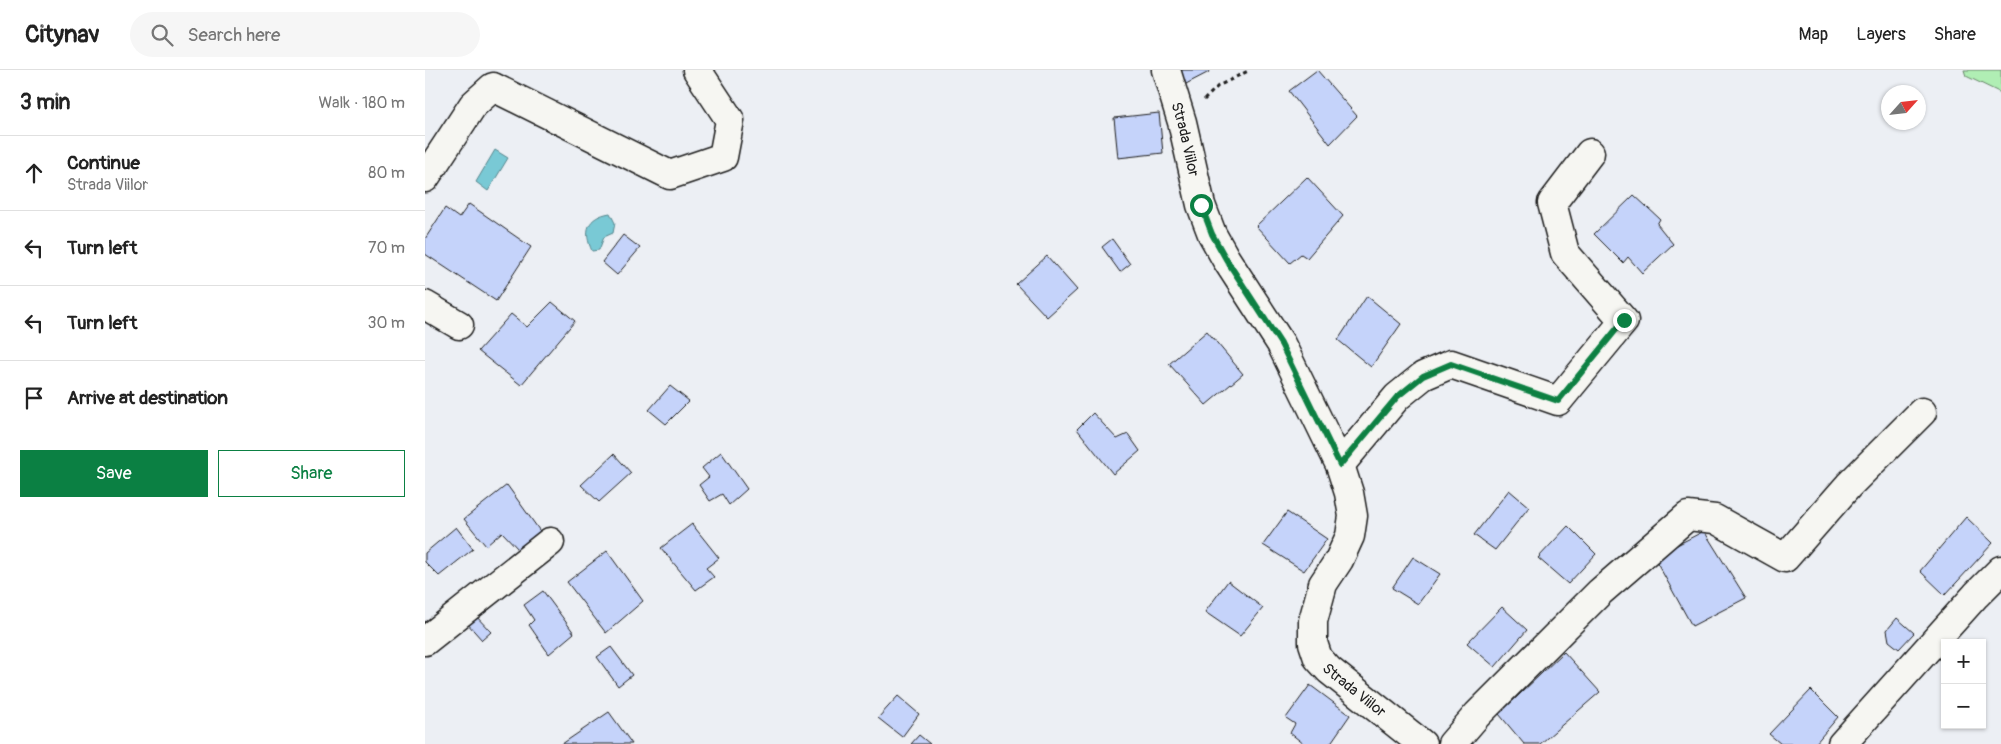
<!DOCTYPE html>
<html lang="en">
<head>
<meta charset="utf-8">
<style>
	:root { --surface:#fff; --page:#f6f6f6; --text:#222; --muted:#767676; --line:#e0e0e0; --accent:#0b8043 }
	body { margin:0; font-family:Pangolin,sans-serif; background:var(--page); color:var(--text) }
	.controls { position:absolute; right:15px; bottom:15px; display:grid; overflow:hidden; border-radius:0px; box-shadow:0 1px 4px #0004 }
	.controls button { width:45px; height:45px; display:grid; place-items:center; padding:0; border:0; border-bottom:1px solid var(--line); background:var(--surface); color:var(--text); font:25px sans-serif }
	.compass { position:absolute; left:1456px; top:15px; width:45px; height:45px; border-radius:50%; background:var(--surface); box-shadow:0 1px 4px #0004; rotate:63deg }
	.stop { position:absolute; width:15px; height:15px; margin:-11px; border:4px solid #0b8043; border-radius:50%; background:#fff }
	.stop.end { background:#0b8043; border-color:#fff; box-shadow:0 1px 5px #0008 }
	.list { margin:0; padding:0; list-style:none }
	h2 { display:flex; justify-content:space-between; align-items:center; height:65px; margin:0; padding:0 20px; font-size:21px }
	h2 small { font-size:16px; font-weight:400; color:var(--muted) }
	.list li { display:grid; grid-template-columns:32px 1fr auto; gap:15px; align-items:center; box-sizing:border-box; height:75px; padding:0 20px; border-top:1px solid var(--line) }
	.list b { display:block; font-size:19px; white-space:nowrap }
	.list p { margin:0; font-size:16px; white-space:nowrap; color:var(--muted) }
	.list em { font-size:16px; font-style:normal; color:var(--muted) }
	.actions { display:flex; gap:10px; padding:15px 20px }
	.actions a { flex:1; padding:11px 0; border:1px solid var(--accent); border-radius:0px; text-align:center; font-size:18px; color:var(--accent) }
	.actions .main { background:var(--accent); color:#fff }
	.icon { flex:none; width:28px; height:28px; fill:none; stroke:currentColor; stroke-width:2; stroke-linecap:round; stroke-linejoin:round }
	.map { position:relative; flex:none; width:1576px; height:674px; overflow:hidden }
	header { display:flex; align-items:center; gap:30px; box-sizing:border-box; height:70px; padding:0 25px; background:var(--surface); border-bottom:1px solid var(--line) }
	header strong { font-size:24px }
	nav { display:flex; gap:28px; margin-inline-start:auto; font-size:18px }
	.search { width:350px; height:45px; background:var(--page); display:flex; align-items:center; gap:12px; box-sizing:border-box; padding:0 18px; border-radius:28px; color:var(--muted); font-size:19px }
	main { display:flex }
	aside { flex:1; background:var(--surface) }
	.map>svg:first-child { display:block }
</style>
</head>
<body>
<header>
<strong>Citynav</strong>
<div class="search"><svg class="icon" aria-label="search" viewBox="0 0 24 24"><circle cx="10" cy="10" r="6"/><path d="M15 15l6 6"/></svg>Search here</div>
<nav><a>Map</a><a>Layers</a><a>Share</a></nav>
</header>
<main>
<aside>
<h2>3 min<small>Walk · 180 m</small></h2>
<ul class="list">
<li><svg class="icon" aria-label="ahead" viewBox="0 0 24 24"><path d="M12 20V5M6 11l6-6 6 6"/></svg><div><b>Continue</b><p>Strada Viilor</p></div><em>80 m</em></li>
<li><svg class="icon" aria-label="left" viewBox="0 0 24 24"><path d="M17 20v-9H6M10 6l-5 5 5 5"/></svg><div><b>Turn left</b></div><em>70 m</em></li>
<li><svg class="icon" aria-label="left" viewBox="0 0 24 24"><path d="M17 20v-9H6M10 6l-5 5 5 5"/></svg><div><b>Turn left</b></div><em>30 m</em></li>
<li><svg class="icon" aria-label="arrive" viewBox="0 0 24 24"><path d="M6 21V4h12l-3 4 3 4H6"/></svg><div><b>Arrive at destination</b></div></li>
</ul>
<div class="actions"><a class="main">Save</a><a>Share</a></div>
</aside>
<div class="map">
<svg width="1576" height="674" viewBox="0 0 1576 674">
	<rect width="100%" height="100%" fill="#eceff4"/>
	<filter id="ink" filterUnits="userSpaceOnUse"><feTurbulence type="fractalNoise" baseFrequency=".02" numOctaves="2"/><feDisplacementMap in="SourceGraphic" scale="10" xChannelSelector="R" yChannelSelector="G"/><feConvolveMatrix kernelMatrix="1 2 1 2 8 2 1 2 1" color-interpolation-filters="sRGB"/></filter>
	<g filter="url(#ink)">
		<path fill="#b0eeb4" stroke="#668568" d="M1539,0H1576V23L1541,6Z"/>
		<path fill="#79c9d5" stroke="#54848b" d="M70,80L83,88L63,121L51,112Z
			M185,143L190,153L188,163L179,167L174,180L167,181C158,161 162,147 185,143Z"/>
		<path fill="#c5d3fa" stroke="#1c1c1c" d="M755,0H783L784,2L759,15Z
			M892,0L932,46L905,74L864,21Z
			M734,43L738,83L693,88L689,48Z
			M882,107L918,146L882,188L876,184L865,193L831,156Z
			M1209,125L1235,149L1232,154L1248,174L1217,203L1203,187L1198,193L1169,164Z
			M44,134L106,177L71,231L0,184V169L20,138L34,148Z
			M198,165L215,178L192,205L177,192Z
			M687,169L705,194L695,202L677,177Z
			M622,186L652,220L622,247L591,214Z
			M942,226L976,254L946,297L913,270Z
			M127,232L150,251L96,315L53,281L86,244L102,257Z
			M782,261L818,304L781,335L744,294Z
			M245,316L264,331L241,354L224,340Z
			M668,343L692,369L703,364L715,381L688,404L652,359Z
			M296,382L322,419L304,435L297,424L285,431L274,415L284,407L277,398Z
			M189,384L206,403L174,432L156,415Z
			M82,415L117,464L94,480L77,462L61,476L39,449Z
			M1084,420L1104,437L1070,480L1049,465Z
			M862,442L902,469L879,501L838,475Z
			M1541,447L1568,473L1520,525L1495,501Z
			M267,454L294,488L281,498L289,507L271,520L236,478Z
			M1143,456L1171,484L1143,514L1113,488Z
			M31,457L48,479L14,506L0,492V483Z
			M1279,461L1321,528L1267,556L1229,487Z
			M182,481L218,531L181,563L142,512Z
			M988,487L1015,504L993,534L967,518Z
			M803,511L838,538L815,566L780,542Z
			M118,521L149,563L124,584L104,555L109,550L99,535Z
			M1077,537L1102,560L1070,597L1042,573Z
			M49,544L66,562L57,570L41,552Z
			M1472,548L1489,563L1474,579L1464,571L1462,560Z
			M186,577L207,605L193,616L172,587Z
			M1139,582L1175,622L1115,674H1099L1074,644Z
			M885,615L925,645L905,674H879L865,663L870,654L861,648Z
			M1386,620L1413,647L1390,674H1356L1344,664Z
			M473,626L494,644L477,667L453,648Z
			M184,642L207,674H137Z
			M494,665L505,674H486Z"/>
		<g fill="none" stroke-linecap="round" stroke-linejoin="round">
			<defs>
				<g id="minor">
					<path id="s1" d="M741,0L757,52L776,135L787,164L801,189L856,274L915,395L924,423L928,446L925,466L914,490L898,514L888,551V573L893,588L904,600L997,674"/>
					<path d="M0,108L48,35L68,17L245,105L298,87L305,50L272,0"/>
					<path d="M0,235L34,255"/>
					<path d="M915,395L972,327L998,306L1026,294L1133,331L1199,251L1140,183L1127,133L1165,83"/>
					<path d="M0,571L125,472"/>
					<path d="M1027,674L1052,645L1175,522L1263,446L1290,449L1360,488L1424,415L1497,342"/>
					<path d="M1417,674L1551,525L1576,500"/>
				</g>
			</defs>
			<use href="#minor" stroke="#1c1c1c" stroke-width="31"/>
			<path stroke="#1c1c1c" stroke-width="3" stroke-dasharray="4 4" stroke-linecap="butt" d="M779,30L793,16L825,0"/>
			<use href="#minor" stroke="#f6f6f2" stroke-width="28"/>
		</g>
	</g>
	<g fill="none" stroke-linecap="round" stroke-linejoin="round" filter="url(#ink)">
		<path stroke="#0b8043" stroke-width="6" d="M776,135L787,164L801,189L856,274L915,395L972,327L998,306L1026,294L1133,331L1199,250"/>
	</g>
	<g text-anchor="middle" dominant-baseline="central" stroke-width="4" stroke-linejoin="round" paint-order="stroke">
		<g font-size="15" fill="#1c1c1c" stroke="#f6f6f2">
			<text stroke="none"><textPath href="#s1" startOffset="72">Strada Viilor</textPath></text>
			<text stroke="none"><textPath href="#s1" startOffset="688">Strada Viilor</textPath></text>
		</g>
	</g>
</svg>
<div class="controls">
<button>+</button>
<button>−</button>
</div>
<svg class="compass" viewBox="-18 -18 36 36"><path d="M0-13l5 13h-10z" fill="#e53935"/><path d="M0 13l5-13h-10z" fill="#767676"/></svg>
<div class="stop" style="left:776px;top:135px"></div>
<div class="stop end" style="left:1199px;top:250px"></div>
</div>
</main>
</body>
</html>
